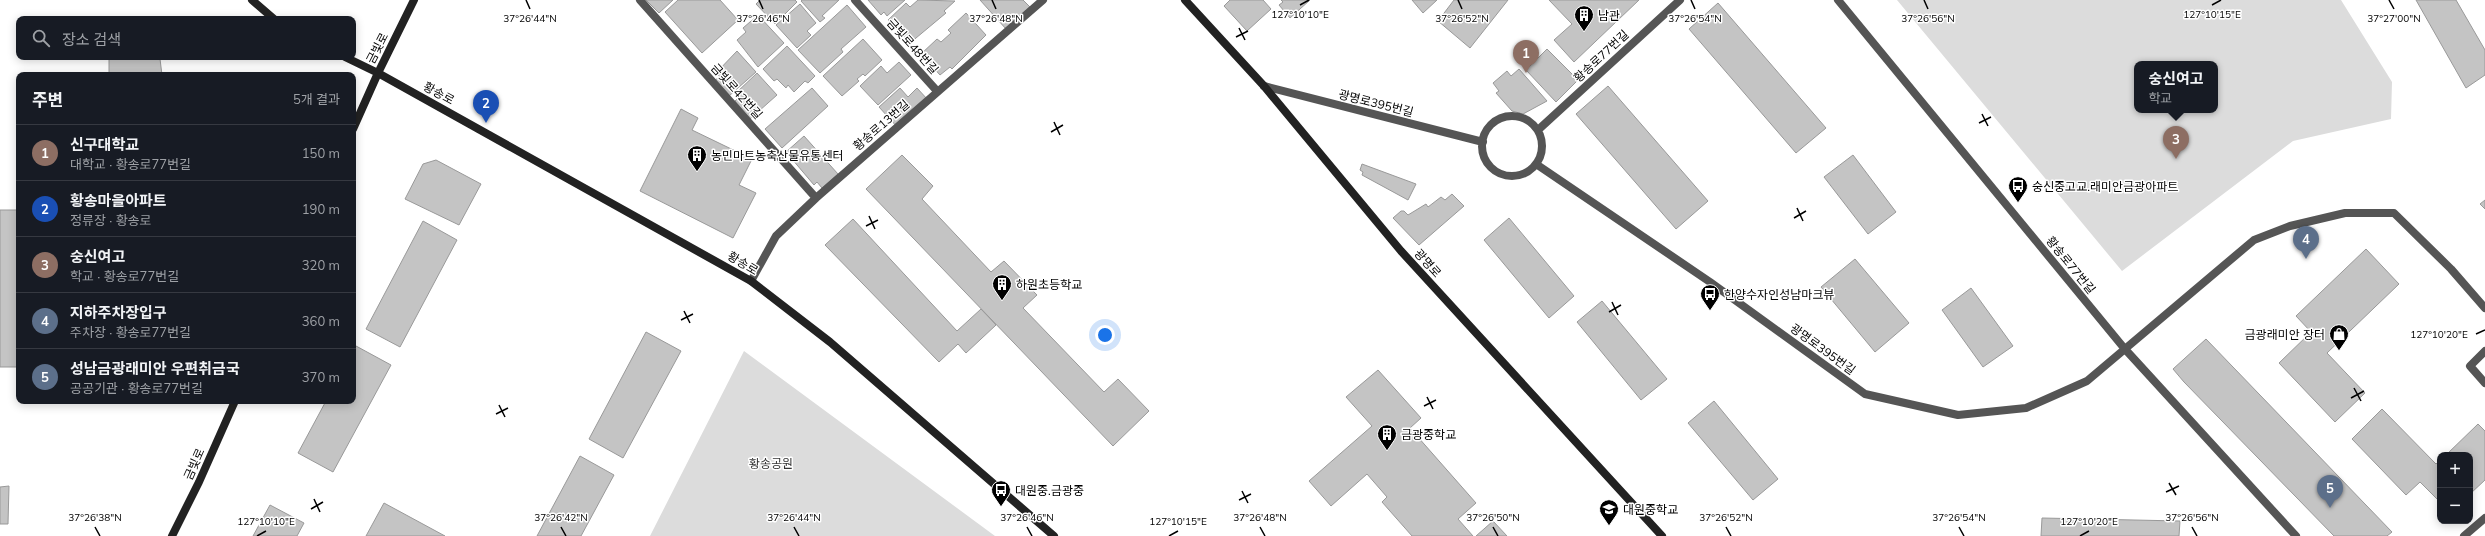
<!DOCTYPE html>
<html lang="ko">
<head>
<meta charset="utf-8">
<style>
	:root { --surface:#171b24; --page:#20242c; --text:#f1f3f6; --muted:#9ea1a6; --line:#363941; --accent:#858687 }
	body { margin:0; font-family:Mulish,"Noto Sans KR",sans-serif; background:var(--page); color:var(--text) }
	.controls { position:absolute; right:12px; bottom:12px; display:grid; overflow:hidden; border-radius:8px; box-shadow:0 2px 10px #0003 }
	.controls button { width:36px; height:36px; display:grid; place-items:center; padding:0; border:0; border-bottom:1px solid var(--line); background:var(--surface); color:var(--text); font:20px sans-serif }
	.you { position:absolute; left:1105px; top:335px; width:14px; height:14px; margin:-10px; border:3px solid #fff; border-radius:50%; background:#1a73e8; box-shadow:0 0 0 6px #1a73e833 }
	.badge { display:grid; place-items:center; width:26px; height:26px; border-radius:50%; background:var(--accent); color:#fff; font-size:13px; font-weight:700 }
	.pin { position:absolute; translate:-50% -33px; filter:drop-shadow(0 1px 2px #0008) }
	.pin::after { content:''; position:absolute; top:21px; width:14px; height:12px; background:inherit; clip-path:polygon(0 0,100% 0,50% 100%) }
	.popup { position:absolute; left:2134px; top:61px; width:84px; height:52px; box-sizing:border-box; display:grid; place-content:center; border-radius:8px; background:var(--surface); filter:drop-shadow(0 1px 3px #0005); font-size:13px; white-space:nowrap; color:var(--muted) }
	.popup b { font-size:15px; color:var(--text) }
	.popup::after { content:''; position:absolute; left:50%; top:100%; margin-left:-8px; border:8px solid transparent; border-top-color:var(--surface) }
	.list { margin:0; padding:0; list-style:none }
	h2 { display:flex; justify-content:space-between; align-items:center; height:52px; margin:0; padding:0 16px; font-size:17px }
	h2 small { font-size:13px; font-weight:400; color:var(--muted) }
	.list li { display:grid; grid-template-columns:26px 1fr auto; gap:12px; align-items:center; box-sizing:border-box; height:56px; padding:0 16px; border-top:1px solid var(--line) }
	.list b { display:block; font-size:15px; white-space:nowrap }
	.list p { margin:0; font-size:13px; white-space:nowrap; color:var(--muted) }
	.list em { font-size:13px; font-style:normal; color:var(--muted) }
	.icon { flex:none; width:22px; height:22px; fill:none; stroke:currentColor; stroke-width:2; stroke-linecap:round; stroke-linejoin:round }
	.map { position:relative; flex:none; width:2485px; height:536px; overflow:hidden }
	.search { position:absolute; background:var(--surface); box-shadow:0 2px 10px #0003; left:16px; top:16px; width:340px; height:44px; display:flex; align-items:center; gap:10px; box-sizing:border-box; padding:0 14px; border-radius:8px; color:var(--muted); font-size:15px }
	.panel { position:absolute; background:var(--surface); box-shadow:0 2px 10px #0003; left:16px; top:72px; width:340px; height:332px; border-radius:8px }
	.map>svg:first-child { display:block }
</style>
</head>
<body>
<div class="map">
<svg width="2485" height="536" viewBox="0 0 2485 536">
	<rect width="100%" height="100%" fill="#fff"/>
	<path fill="#dcdcdc" fill-rule="evenodd" d="M1897,0H2341L2392,82L2391,119L2293,141L2122,271ZM2137,64H2215V110H2137Z
		M744,351L995,536H650Z"/>
	<path fill="#c4c4c4" stroke="#999" d="M646,0H673L659,13Z
		M678,0H720L738,20L702,53L665,12Z
		M760,0H795L797,2L775,24L756,4Z
		M802,0H839L822,16L825,18L820,22L801,1Z
		M868,0H905L887,16L884,12L881,15Z
		M918,0L955,1L944,11L946,13L910,43L888,20L906,3L910,7Z
		M980,0H1023L1030,7L1006,29Z
		M1230,0H1263L1271,9L1247,31L1224,6Z
		M1281,0H1310L1290,18L1279,5L1283,2Z
		M1412,0H1437L1423,13Z
		M1454,0H1508L1470,48L1438,21Z
		M1549,0H1639L1574,62L1554,40L1572,24Z
		M2416,0H2456L2485,50V75L2466,88Z
		M1718,3L1826,128L1796,153L1689,29Z
		M800,4L816,23L807,31L811,35L797,48L776,25Z
		M847,5L866,27L841,49L843,52L820,73L798,50Z
		M966,13L986,35L952,69L950,67L940,75L921,54L937,39L941,42L951,33L948,30Z
		M758,15L784,43L758,67L737,40L746,32L743,28Z
		M863,39L882,60L865,76L863,74L857,79L859,81L842,96L823,76Z
		M787,46L815,76L808,83L805,81L794,92L788,85L786,88L777,79L774,81L763,69Z
		M1547,49L1578,80L1556,102L1526,70Z
		M737,51L756,72L729,96L715,80L720,77L716,73Z
		M109,58L160,59L162,75H109Z
		M899,62L911,75L878,105L860,86L881,66L887,73Z
		M1519,69L1547,101L1523,114L1512,111L1496,93L1499,91L1493,83L1507,71L1511,76Z
		M757,73L777,95L750,119L735,101L739,97L736,93Z
		M1608,86L1708,201L1676,229L1576,114Z
		M812,88L828,106L782,148L765,129Z
		M900,88L908,97L917,88L928,100L898,128L879,107Z
		M681,109L698,118L692,130L752,159L739,185L756,193L733,238L640,191Z
		M804,136L838,174L822,188L817,182L814,185L786,152Z
		M902,155L933,186L922,199L991,272L1004,261L1037,295L1023,308L1104,392L1118,379L1149,411L1113,446L866,189Z
		M1853,155L1896,212L1868,234L1824,177Z
		M436,160L481,184L459,225L405,199L423,164Z
		M1362,164L1416,184L1408,200L1362,175L1363,172L1360,170Z
		M1452,194L1464,206L1419,245L1393,218L1401,211H1404L1408,215L1426,204L1428,207L1441,197L1445,200Z
		M2485,200V209L2480,204Z
		M0,210H19V367H0Z
		M1509,218L1574,296L1549,318L1484,240Z
		M853,219L957,331L981,309L996,325L966,353L958,344L939,362L825,245Z
		M423,221L457,240L400,347L366,329Z
		M2366,249L2399,284L2327,353L2365,393L2335,422L2279,363L2311,332L2296,316Z
		M1855,259L1909,323L1875,352L1821,287Z
		M1971,288L2013,346L1983,367L1942,310Z
		M1602,301L1667,379L1641,400L1577,322Z
		M646,332L681,351L623,458L589,439Z
		M2206,339L2392,532L2387,536H2334L2184,382L2173,369Z
		M356,346L391,365L333,472L298,453L326,401H353V351Z
		M1378,370L1421,418L1410,428L1476,503L1458,519L1473,536H1412L1382,502L1387,497L1367,474L1331,506L1309,481L1372,426L1346,397Z
		M1714,401L1778,479L1753,500L1688,423Z
		M2382,409L2436,464L2440,460V502L2420,482L2406,495L2352,439Z
		M2478,424L2485,431V480L2470,494V455H2446Z
		M580,456L614,475L581,536H537Z
		M9,486L8,524H0V487Z
		M384,503L445,536H366Z
		M270,505L304,523L297,536H253Z
		M2042,518L2180,521L2179,536H2041Z
		M1493,521L1507,536H1476Z"/>
	<g fill="none" stroke-linecap="round" stroke-linejoin="round">
		<path stroke="#555" stroke-width="8" d="M640,0L816,198
			M855,0L937,91
			M1838,0L2124,348L2296,536
			M1264,86L1483,142
			M1482 146a30 30 0 1 1 60 0a30 30 0 1 1-60 0Z
			M1538,130L1680,0
			M1536,164L1710,282L1865,394L1958,415L2026,408L2087,381L2254,240L2290,226L2345,213H2394L2451,269L2485,308
			M751,281L776,236L816,198L1043,0
			M2485,351L2470,366L2485,383
			M2464,536L2485,518"/>
		<path stroke="#222" stroke-width="8" d="M252,0L274,19
			M1185,0L1264,86L1401,251L1662,536
			M345,57L378,73L751,281L830,342L1054,536
			M353,129L378,73L414,0
			M172,536L199,482L235,401"/>
	</g>
	<path fill="none" stroke="#000" stroke-width="1.5" d="M526,0L530,9M759,0L763,9M992,0L996,9M1458,0L1462,9M1691,0L1695,9M1924,0L1928,9M2389,0L2394,9M1300,5L1309,0M2212,5L2221,0M1239,28L1245,40M1236,37L1248,31M1982,114L1988,126M1054,122L1060,135M1979,123L1991,117M1051,132L1063,125M1797,208L1803,221M869,216L875,229M1794,218L1806,211M866,226L878,220M1612,302L1618,315M684,311L690,323M1609,312L1621,305M681,320L693,314M2476,334L2485,330M2354,388L2361,401M1427,397L1433,409M2351,398L2364,391M499,405L505,417M1424,406L1436,400M496,414L508,408M2169,483L2176,495M1242,491L1248,503M2166,492L2179,486M314,499L320,512M1239,500L1251,494M311,509L323,502M95,527L100,536M561,527L566,536M794,527L799,536M1027,527L1032,536M1260,527L1265,536M1493,527L1498,536M1726,527L1731,536M1959,527L1964,536M2192,527L2197,536M257,536L266,531M1169,536L1178,531M2080,536L2089,531"/>
	<defs>
		<symbol id="building-pin" viewBox="-11 -11 22 30"><path d="M0 17L-7.5 6A9.5 9.5 0 1 1 7.5 6Z" fill="#000" stroke="#fff"/><path d="M-4-6H4V6H1V3H-1V6H-4ZM-2.5-4.3h1.7v1.8h-1.7ZM.8-4.3h1.7v1.8H.8ZM-2.5-1h1.7V.8h-1.7ZM.8-1h1.7V.8H.8Z" fill="#fff"/></symbol>
		<symbol id="bus-pin" viewBox="-11 -11 22 30"><path d="M0 17L-7.5 6A9.5 9.5 0 1 1 7.5 6Z" fill="#000" stroke="#fff"/><path d="M-5-6H5V4H4V6H2V4H-2V6H-4V4H-5ZM-3.5-4V0h7V-4ZM-3.5 1.2v1.5H-2V1.2ZM2 1.2v1.5H3.5V1.2Z" fill="#fff"/></symbol>
		<symbol id="shop-pin" viewBox="-11 -11 22 30"><path d="M0 17L-7.5 6A9.5 9.5 0 1 1 7.5 6Z" fill="#000" stroke="#fff"/><path d="M-5-2.5h2.3a2.7 3.5 0 0 1 5.4 0H5L5.5 6h-11ZM-1.5-2.5h3a1.5 2.3 0 0 0-3 0Z" fill="#fff"/></symbol>
		<symbol id="school-pin" viewBox="-11 -11 22 30"><path d="M0 17L-7.5 6A9.5 9.5 0 1 1 7.5 6Z" fill="#000" stroke="#fff"/><path d="M0-5L7-2L0 1L-7-2ZM-4 1L0 2.5L4 1V4Q0 6-4 4Z" fill="#fff"/></symbol>
	</defs>
	<g fill-rule="evenodd">
		<use href="#building-pin" x="1573" y="4" width="22" height="30"/>
		<use href="#building-pin" x="686" y="144" width="22" height="30"/>
		<use href="#bus-pin" x="2007" y="175" width="22" height="30"/>
		<use href="#building-pin" x="991" y="273" width="22" height="30"/>
		<use href="#bus-pin" x="1699" y="283" width="22" height="30"/>
		<use href="#shop-pin" x="2328" y="323" width="22" height="30"/>
		<use href="#building-pin" x="1376" y="423" width="22" height="30"/>
		<use href="#bus-pin" x="990" y="479" width="22" height="30"/>
		<use href="#school-pin" x="1598" y="498" width="22" height="30"/>
	</g>
	<g text-anchor="middle" dominant-baseline="central" stroke-width="3" stroke-linejoin="round" paint-order="stroke">
		<g font-size="12" fill="#000" stroke="#fff" text-anchor="start">
			<text x="1598" y="15">남관</text>
			<text x="711" y="155">농민마트농축산물유통센터</text>
			<text x="2032" y="186">숭신중고교.래미안금광아파트</text>
			<text x="1016" y="284">하원초등학교</text>
			<text x="1724" y="294">한양수자인성남마크뷰</text>
			<text x="2325" y="334" text-anchor="end">금광래미안 장터</text>
			<text x="1401" y="434">금광중학교</text>
			<text x="1015" y="490">대원중.금광중</text>
			<text x="1623" y="509">대원중학교</text>
		</g>
		<g font-size="12" fill="#000" stroke="#fff">
			<text transform="translate(913 46) rotate(48)">금빛로48번길</text>
			<text transform="translate(377 48) rotate(-63)">금빛로</text>
			<text transform="translate(1601 56) rotate(-43)">황송로77번길</text>
			<text transform="translate(737 91) rotate(48)">금빛로42번길</text>
			<text transform="translate(439 93) rotate(29)">황송로</text>
			<text transform="translate(1376 103) rotate(14)">광명로395번길</text>
			<text transform="translate(881 125) rotate(-41)">황송로13번길</text>
			<text transform="translate(743 263) rotate(31)">황송로</text>
			<text transform="translate(1428 263) rotate(48)">광명로</text>
			<text transform="translate(2071 265) rotate(51)">황송로77번길</text>
			<text transform="translate(1823 349) rotate(36)">광명로395번길</text>
			<text transform="translate(194 464) rotate(-66)">금빛로</text>
		</g>
		<g font-size="12" fill="#333" stroke="#fff">
			<text x="771" y="463">황송공원</text>
		</g>
	</g>
	<g font-size="10" text-anchor="middle" fill="#000" stroke="#fff" stroke-width="3" stroke-linejoin="round" paint-order="stroke">
		<text x="1300" y="18">127°10'10"E</text>
		<text x="2212" y="18">127°10'15"E</text>
		<text x="2394" y="22">37°27'00"N</text>
		<text x="530" y="22">37°26'44"N</text>
		<text x="763" y="22">37°26'46"N</text>
		<text x="996" y="22">37°26'48"N</text>
		<text x="1462" y="22">37°26'52"N</text>
		<text x="1695" y="22">37°26'54"N</text>
		<text x="1928" y="22">37°26'56"N</text>
		<text x="2439" y="338">127°10'20"E</text>
		<text x="95" y="521">37°26'38"N</text>
		<text x="561" y="521">37°26'42"N</text>
		<text x="794" y="521">37°26'44"N</text>
		<text x="1027" y="521">37°26'46"N</text>
		<text x="1260" y="521">37°26'48"N</text>
		<text x="1493" y="521">37°26'50"N</text>
		<text x="1726" y="521">37°26'52"N</text>
		<text x="1959" y="521">37°26'54"N</text>
		<text x="2192" y="521">37°26'56"N</text>
		<text x="266" y="525">127°10'10"E</text>
		<text x="1178" y="525">127°10'15"E</text>
		<text x="2089" y="525">127°10'20"E</text>
	</g>
</svg>
<div class="controls">
<button>+</button>
<button>−</button>
</div>
<div class="you"></div>
<div class="pin badge" style="left:1526px;top:73px;background:#8d6e63">1</div>
<div class="pin badge" style="left:486px;top:123px;background:#1a4fb4">2</div>
<div class="pin badge" style="left:2176px;top:159px;background:#8d6e63">3</div>
<div class="popup"><b>숭신여고</b>학교</div>
<div class="pin badge" style="left:2306px;top:259px;background:#5c6f8a">4</div>
<div class="pin badge" style="left:2330px;top:508px;background:#5c6f8a">5</div>
<div class="search"><svg class="icon" aria-label="search" viewBox="0 0 24 24"><circle cx="10" cy="10" r="6"/><path d="M15 15l6 6"/></svg>장소 검색</div>
<section class="panel">
<h2>주변<small>5개 결과</small></h2>
<ul class="list">
<li><span class="badge" style="background:#8d6e63">1</span><div><b>신구대학교</b><p>대학교 · 황송로77번길</p></div><em>150 m</em></li>
<li><span class="badge" style="background:#1a4fb4">2</span><div><b>황송마을아파트</b><p>정류장 · 황송로</p></div><em>190 m</em></li>
<li><span class="badge" style="background:#8d6e63">3</span><div><b>숭신여고</b><p>학교 · 황송로77번길</p></div><em>320 m</em></li>
<li><span class="badge" style="background:#5c6f8a">4</span><div><b>지하주차장입구</b><p>주차장 · 황송로77번길</p></div><em>360 m</em></li>
<li><span class="badge" style="background:#5c6f8a">5</span><div><b>성남금광래미안 우편취금국</b><p>공공기관 · 황송로77번길</p></div><em>370 m</em></li>
</ul>
</section>
</div>
</body>
</html>
